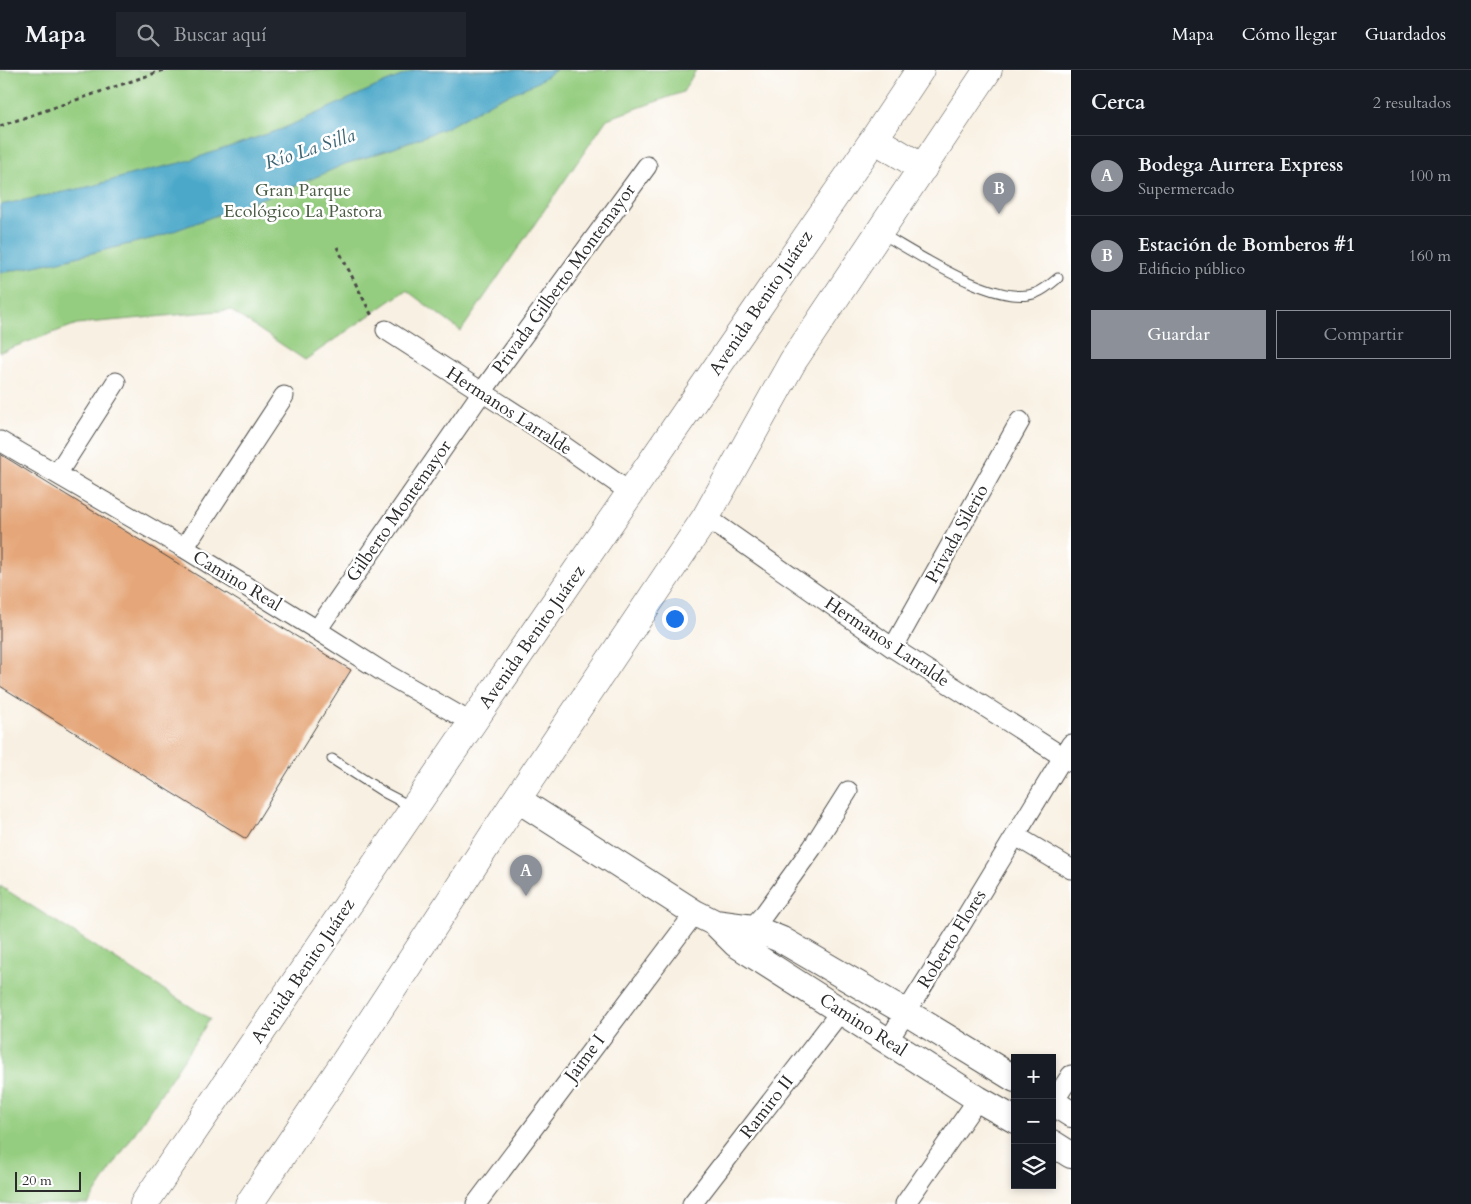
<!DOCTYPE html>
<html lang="es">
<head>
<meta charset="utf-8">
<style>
	:root { --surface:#171b24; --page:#20242c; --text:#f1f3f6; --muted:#9ea1a6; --line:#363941; --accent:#8c9099 }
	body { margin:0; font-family:Cardo,serif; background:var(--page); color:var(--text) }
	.controls { position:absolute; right:15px; bottom:15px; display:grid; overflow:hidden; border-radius:0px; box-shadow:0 2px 8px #0003 }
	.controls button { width:45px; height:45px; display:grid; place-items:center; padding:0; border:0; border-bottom:1px solid var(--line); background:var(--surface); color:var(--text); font:25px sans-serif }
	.scale { position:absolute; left:15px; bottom:12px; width:66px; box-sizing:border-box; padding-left:5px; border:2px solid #2b2b2b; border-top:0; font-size:14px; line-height:18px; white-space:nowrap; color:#2b2b2b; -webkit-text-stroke:4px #fff; paint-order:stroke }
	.you { position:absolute; left:674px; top:548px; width:18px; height:18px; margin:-12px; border:4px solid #fff; border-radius:50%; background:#1a73e8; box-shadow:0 0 0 8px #1a73e833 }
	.badge { display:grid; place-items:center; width:32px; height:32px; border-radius:50%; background:var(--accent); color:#fff; font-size:16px; font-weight:700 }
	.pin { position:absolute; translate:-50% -41px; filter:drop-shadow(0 1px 2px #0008) }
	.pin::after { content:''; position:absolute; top:26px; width:18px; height:15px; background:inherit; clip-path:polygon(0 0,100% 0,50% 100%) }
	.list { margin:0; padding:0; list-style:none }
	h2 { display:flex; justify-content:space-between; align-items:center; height:65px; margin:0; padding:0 20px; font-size:21px }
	h2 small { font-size:16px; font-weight:400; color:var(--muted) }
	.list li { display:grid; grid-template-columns:32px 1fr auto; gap:15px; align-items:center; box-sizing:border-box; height:80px; padding:0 20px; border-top:1px solid var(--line) }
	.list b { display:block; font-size:19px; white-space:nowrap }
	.list p { margin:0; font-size:16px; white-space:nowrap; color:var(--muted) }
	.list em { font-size:16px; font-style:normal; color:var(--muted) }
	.actions { display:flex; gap:10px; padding:15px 20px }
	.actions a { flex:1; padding:11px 0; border:1px solid var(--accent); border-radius:0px; text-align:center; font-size:18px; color:var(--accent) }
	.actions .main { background:var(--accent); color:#fff }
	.icon { flex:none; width:28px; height:28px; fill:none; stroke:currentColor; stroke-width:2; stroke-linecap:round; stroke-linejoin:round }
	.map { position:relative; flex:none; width:1071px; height:1134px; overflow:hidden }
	header { display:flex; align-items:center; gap:30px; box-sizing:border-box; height:70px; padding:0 25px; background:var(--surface); border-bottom:1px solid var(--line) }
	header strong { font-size:24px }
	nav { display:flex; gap:28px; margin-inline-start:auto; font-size:18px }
	.search { width:350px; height:45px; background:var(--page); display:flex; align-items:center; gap:12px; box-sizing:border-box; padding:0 18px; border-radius:0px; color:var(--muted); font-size:19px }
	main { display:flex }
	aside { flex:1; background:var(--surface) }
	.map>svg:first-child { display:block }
</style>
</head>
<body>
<header>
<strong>Mapa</strong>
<div class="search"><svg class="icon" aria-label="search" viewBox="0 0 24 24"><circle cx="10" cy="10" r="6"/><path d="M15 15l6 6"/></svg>Buscar aquí</div>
<nav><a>Mapa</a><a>Cómo llegar</a><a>Guardados</a></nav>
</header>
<main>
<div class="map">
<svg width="1071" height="1134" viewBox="0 0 1071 1134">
	<rect width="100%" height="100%" fill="#fff"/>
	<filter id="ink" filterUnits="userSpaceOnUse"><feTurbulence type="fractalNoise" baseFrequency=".02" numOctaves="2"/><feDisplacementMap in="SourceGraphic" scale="10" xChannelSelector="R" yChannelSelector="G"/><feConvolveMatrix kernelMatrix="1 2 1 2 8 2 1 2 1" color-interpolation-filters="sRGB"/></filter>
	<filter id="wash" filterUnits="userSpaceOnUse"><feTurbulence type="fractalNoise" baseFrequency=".0096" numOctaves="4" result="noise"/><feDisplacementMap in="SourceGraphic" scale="20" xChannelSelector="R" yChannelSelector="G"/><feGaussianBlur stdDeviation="1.12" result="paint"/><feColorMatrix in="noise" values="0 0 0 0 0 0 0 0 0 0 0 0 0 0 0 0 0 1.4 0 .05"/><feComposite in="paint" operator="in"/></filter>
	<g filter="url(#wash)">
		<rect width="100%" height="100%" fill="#f8f0e2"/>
		<path fill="#95cd80" stroke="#607c56" d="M0,0H696L683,22L607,49L461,261L406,220L305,290L230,240L77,254L0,282Z
			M0,816L210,949L88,1134H0Z"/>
		<path fill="#4ba8c9" stroke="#3b6a7a" d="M416,0H556L536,13L494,31L448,57L392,79L345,94L298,115L158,167L60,191L0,203V135L92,116L133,104L184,92L282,59L386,12Z"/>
		<g id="blocks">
			<path fill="#e5a77a" d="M0,384L351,600L246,769L0,616Z"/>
		</g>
	</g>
	<g filter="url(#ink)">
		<use href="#blocks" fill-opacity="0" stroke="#4a4946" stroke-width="1"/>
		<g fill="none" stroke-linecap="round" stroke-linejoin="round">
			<defs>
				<path id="lane" d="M882,164C916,183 997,238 1036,223C1044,220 1051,214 1058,208
					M332,689L385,723L412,737"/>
				<path id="street" d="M386,260L541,360L631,423
					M0,371L184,478L317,560L383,602L472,653
					M57,404L116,312
					M706,447L893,578L1071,692
					M184,478L284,326
					M317,560L482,322L647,96
					M893,578L1020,351
					M1016,766L1071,799
					M744,866L765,843L812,778L848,721
					M888,971L958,860L1071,674
					M1052,1034L1071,1005
					M476,1134L695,843
					M692,1134L841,941
					M905,1134L978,1029"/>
				<path id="secondary" d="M517,729L695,843L715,853L736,874L978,1029L1015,1050
					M715,853L753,858L782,870L907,943L1015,1009
					M1052,1032L1071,1044
					M1052,1073L1071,1085"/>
				<path id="primary" d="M874,69L923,98
					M144,1134L472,653L874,69L920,0
					M249,1134L342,996L517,729L706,447L793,291L988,0"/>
			</defs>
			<use href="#lane" stroke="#4a4946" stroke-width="11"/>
			<use href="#street" stroke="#4a4946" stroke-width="21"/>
			<use href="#secondary" stroke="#4a4946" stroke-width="28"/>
			<use href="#primary" stroke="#4a4946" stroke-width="29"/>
			<path stroke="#4a4946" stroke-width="3" stroke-dasharray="4 4" stroke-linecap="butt" d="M0,56L164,0
				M337,177L372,246"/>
			<use href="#lane" stroke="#fff" stroke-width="9"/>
			<use href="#street" stroke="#fff" stroke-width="19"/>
			<use href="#secondary" stroke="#fff" stroke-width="26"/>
			<use href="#primary" stroke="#fff" stroke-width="28"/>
		</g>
	</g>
	<g text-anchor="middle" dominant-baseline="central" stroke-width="5" stroke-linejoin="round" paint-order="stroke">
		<g font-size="18" fill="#4b5c44" stroke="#fff">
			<text x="303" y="120">Gran Parque<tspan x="303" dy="21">Ecológico La Pastora</tspan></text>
		</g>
		<g font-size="18" fill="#2b2b2b" stroke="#fff">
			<text transform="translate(564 209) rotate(-54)">Privada Gilberto Montemayor</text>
			<text transform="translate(761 233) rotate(-56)">Avenida Benito Juárez</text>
			<text transform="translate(509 341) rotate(33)">Hermanos Larralde</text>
			<text transform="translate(399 441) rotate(-55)">Gilberto Montemayor</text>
			<text transform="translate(957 464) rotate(-61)">Privada Silerio</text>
			<text transform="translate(237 511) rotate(31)">Camino Real</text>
			<text transform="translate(532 567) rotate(-55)">Avenida Benito Juárez</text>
			<text transform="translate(887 572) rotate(34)">Hermanos Larralde</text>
			<text transform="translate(952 869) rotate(-58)">Roberto Flores</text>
			<text transform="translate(303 901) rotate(-56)">Avenida Benito Juárez</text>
			<text transform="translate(863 955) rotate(33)">Camino Real</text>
			<text transform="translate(585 988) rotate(-53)">Jaime I</text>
			<text transform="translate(767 1037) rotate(-52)">Ramiro II</text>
		</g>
		<g font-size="19" font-style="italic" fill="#396372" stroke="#fff">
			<text transform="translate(310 79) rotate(-18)">Río La Silla</text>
		</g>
	</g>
</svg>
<div class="controls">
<button>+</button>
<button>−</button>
<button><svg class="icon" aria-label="layers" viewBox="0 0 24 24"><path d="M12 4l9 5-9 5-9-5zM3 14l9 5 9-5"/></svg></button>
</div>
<div class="scale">20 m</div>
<div class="you"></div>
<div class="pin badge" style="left:526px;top:826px">A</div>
<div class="pin badge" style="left:999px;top:144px">B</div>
</div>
<aside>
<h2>Cerca<small>2 resultados</small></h2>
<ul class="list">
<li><span class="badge">A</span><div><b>Bodega Aurrera Express</b><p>Supermercado</p></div><em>100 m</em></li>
<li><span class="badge">B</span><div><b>Estación de Bomberos #1</b><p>Edificio público</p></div><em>160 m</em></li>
</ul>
<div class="actions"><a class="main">Guardar</a><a>Compartir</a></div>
</aside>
</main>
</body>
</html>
